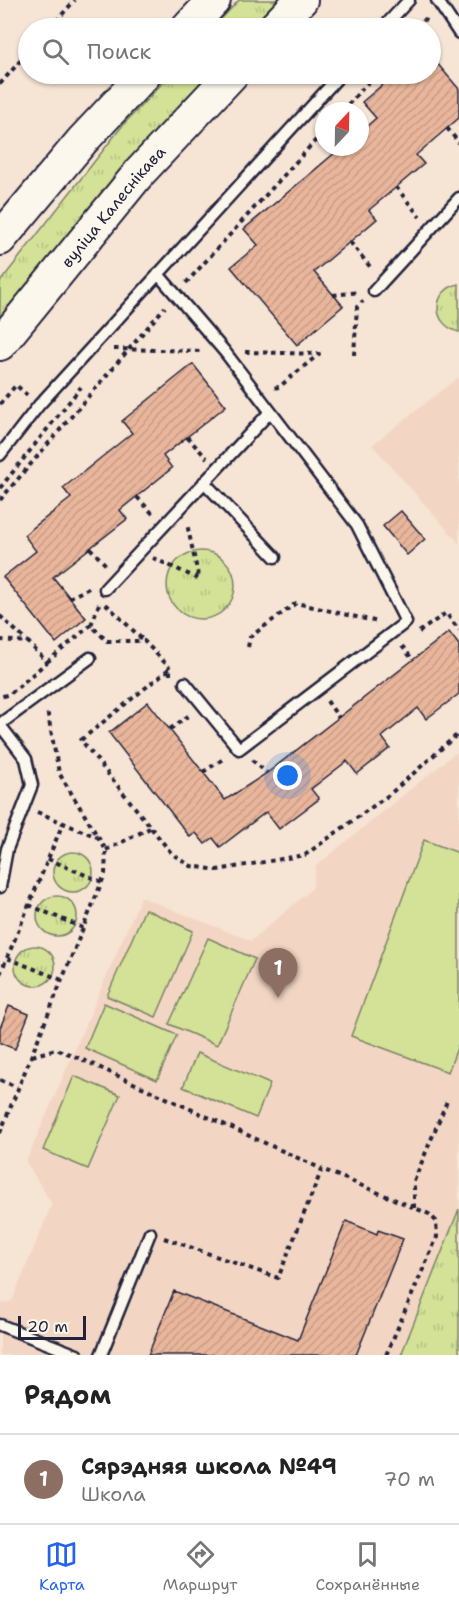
<!DOCTYPE html>
<html lang="ru">
<head>
<meta charset="utf-8">
<style>
	:root { --surface:#fff; --page:#f2f2f2; --text:#222; --muted:#767676; --line:#e0e0e0; --accent:#2563eb }
	body { margin:0; font-family:"Shantell Sans",sans-serif; background:var(--page); color:var(--text) }
	.compass { position:absolute; left:315px; top:102px; width:54px; height:54px; border-radius:50%; background:var(--surface); box-shadow:0 2px 4px #0004; rotate:22deg }
	.scale { position:absolute; left:18px; bottom:15px; width:68px; box-sizing:border-box; padding-left:6px; border:3px solid #22223b; border-top:0; font-size:16px; line-height:21px; white-space:nowrap; color:#22223b; -webkit-text-stroke:4px #fbf7ec; paint-order:stroke }
	.you { position:absolute; left:288px; top:776px; width:21px; height:21px; margin:-15px; border:4px solid #fff; border-radius:50%; background:#1a73e8; box-shadow:0 0 0 9px #1a73e833 }
	.badge { display:grid; place-items:center; width:39px; height:39px; border-radius:50%; background:var(--accent); color:#fff; font-size:20px; font-weight:700 }
	.pin { position:absolute; translate:-50% -50px; filter:drop-shadow(0 2px 3px #0008) }
	.pin::after { content:''; position:absolute; top:32px; width:21px; height:18px; background:inherit; clip-path:polygon(0 0,100% 0,50% 100%) }
	.list { margin:0; padding:0; list-style:none }
	h2 { display:flex; justify-content:space-between; align-items:center; height:78px; margin:0; padding:0 24px; font-size:26px }
	h2 small { font-size:20px; font-weight:400; color:var(--muted) }
	.list li { display:grid; grid-template-columns:39px 1fr auto; gap:18px; align-items:center; box-sizing:border-box; height:90px; padding:0 24px; border-top:2px solid var(--line) }
	.list b { display:block; font-size:22px; white-space:nowrap }
	.list p { margin:0; font-size:20px; white-space:nowrap; color:var(--muted) }
	.list em { font-size:20px; font-style:normal; color:var(--muted) }
	.icon { flex:none; width:33px; height:33px; fill:none; stroke:currentColor; stroke-width:2; stroke-linecap:round; stroke-linejoin:round }
	.map { position:relative; flex:none; width:459px; height:1355px; overflow:hidden }
	.search { position:absolute; background:var(--surface); box-shadow:0 2px 4px #0004; left:18px; right:18px; top:18px; height:66px; display:flex; align-items:center; gap:15px; box-sizing:border-box; padding:0 21px; border-radius:33px; color:var(--muted); font-size:22px }
	.sheet { height:168px; background:var(--surface) }
	nav { display:flex; justify-content:space-around; align-items:center; box-sizing:border-box; height:84px; border-top:2px solid var(--line); background:var(--surface); font-size:16px; color:var(--muted) }
	nav a { display:grid; justify-items:center; gap:3px }
	nav .on { color:var(--accent) }
	.map>svg:first-child { display:block }
</style>
</head>
<body>
<div class="map">
<svg width="459" height="1355" viewBox="0 0 459 1355">
	<defs>
		<pattern id="grass-tufts" width="24" height="20" patternUnits="userSpaceOnUse" patternTransform="scale(1.5)"><rect width="24" height="20" fill="#d3e296"/><path d="M3 7l-1-3M5 7V3M7 7l1-3M15 17l-1-3M17 17v-4M19 17l1-3" fill="none" stroke="#b5c282"/></pattern>
		<pattern id="building-hatch" width="6" height="6" patternUnits="userSpaceOnUse" patternTransform="scale(1.5)"><rect width="6" height="6" fill="#e9b69b"/><path d="M-1 1l2-2M0 6l6-6M5 7l2-2" fill="none" stroke="#c89c86"/></pattern>
	</defs>
	<rect width="100%" height="100%" fill="#f6e4d4"/>
	<filter id="ink" filterUnits="userSpaceOnUse"><feTurbulence type="fractalNoise" baseFrequency=".0167" numOctaves="2"/><feDisplacementMap in="SourceGraphic" scale="12" xChannelSelector="R" yChannelSelector="G"/><feConvolveMatrix kernelMatrix="1 2 1 2 8 2 1 2 1" color-interpolation-filters="sRGB"/></filter>
	<g filter="url(#ink)">
		<path fill="#f2d6c3" d="M459,377V543L372,445Z
			M459,750V1209L400,1355H0V1304L12,1301L52,1204L26,1162L141,897L251,941L312,889L316,866Z"/>
		<path fill="url(#grass-tufts)" stroke="#7a8268" stroke-width="1.5" d="M239,0H286L259,28H213Z
			M171,74H218L0,328V282L123,125Z
			M459,284V332C431,325 431,290 459,284Z
			M167 585a34 34 0 1 1 68 0a34 34 0 1 1-68 0Z
			M53 872a20 20 0 1 1 40 0a20 20 0 1 1-40 0Z
			M37 916a20 20 0 1 1 40 0a20 20 0 1 1-40 0Z
			M15 966a20 20 0 1 1 40 0a20 20 0 1 1-40 0Z
			M459,1209V1355H400H401Z"/>
		<path fill="#d3e296" stroke="#7a8268" stroke-width="1.5" d="M424,840L459,853V1043L448,1072L351,1036Z
			M145,909L193,931L156,1017L107,996Z
			M208,938L255,959L217,1045L169,1024Z
			M104,1003L177,1035L157,1080L85,1048Z
			M197,1053L270,1084L256,1118L183,1087Z
			M74,1076L120,1095L88,1169L43,1150Z"/>
		<path fill="url(#building-hatch)" stroke="#22223b" stroke-width="1.5" d="M430,55L459,89V118L416,155L424,164L369,210L377,219L314,272L343,306L297,345L231,267L258,245L244,229L342,147H360V132L376,118L362,102L395,74H430Z
			M193,364L226,406L163,456L172,468L120,510L127,519L53,577L86,618L56,643L3,577L36,551L24,535L71,498L63,488L132,433L122,421Z
			M401,511L425,539L407,555L383,526Z
			M449,632L459,645V694L426,719L418,708L382,737L390,748L357,774L347,761L311,789L319,799L279,829L266,812L220,847L213,838L205,844L196,833L190,837L109,733L148,702L225,800L267,773Z
			M9,1006L29,1014L15,1049L0,1043V1028Z
			M346,1221L377,1234L378,1230L403,1239L356,1355H148L174,1291L298,1340Z"/>
		<g fill="none" stroke-linecap="round" stroke-linejoin="round">
			<defs>
				<path id="lane" d="M437,0L459,33
					M383,28L409,0
					M158,274L225,352L357,525L406,622L239,749L185,683
					M374,291L459,198
					M0,455L39,405L341,74
					M204,482L275,557
					M105,589L270,412
					M0,724L90,658
					M0,725L26,759L32,785L7,849L0,887
					M0,1325L77,1355
					M101,1355L150,1233"/>
				<g id="secondary">
					<path d="M188,28L214,0"/>
					<path d="M274,28L301,0"/>
					<path d="M0,239L82,141L145,74"/>
					<path id="s1" d="M0,344L140,172L232,74"/>
				</g>
			</defs>
			<use href="#lane" stroke="#22223b" stroke-width="15"/>
			<use href="#secondary" stroke="#22223b" stroke-width="36"/>
			<path stroke="#22223b" stroke-width="4" stroke-dasharray="4.5 4.5" stroke-linecap="butt" d="M50,28L75,0
				M417,28L428,16
				M0,84L28,52
				M342,111L376,74
				M447,128L459,143
				M396,187L420,217
				M350,242L372,269
				M186,283L324,131
				M333,295L359,292
				M114,349L202,351
				M245,352L319,354L279,387L272,388
				M354,355L357,307L363,301
				M0,404L16,385L27,395
				M187,437L207,458
				M0,488L81,387
				M137,497L153,514
				M0,500L165,307
				M90,548L106,565
				M153,558L199,579L187,524
				M69,598L89,588
				M99,604L91,625L107,641H144L170,668
				M106,604L144,641
				M0,616L28,642
				M419,632L446,613L459,630
				M0,640L28,642L47,662L10,694L0,697
				M402,646L413,660
				M248,647L250,637L296,603L378,622
				M47,662L91,625
				M170,675V668L81,740L172,854L191,866L217,870L305,855L390,794L459,733
				M327,701L339,718
				M170,729L191,714
				M252,760L267,773
				M203,772L225,758
				M37,812L97,837
				M106,850L150,828
				M48,859L102,882
				M29,905L83,928
				M7,958L63,823
				M0,974L7,958L62,980
				M32,1056L56,1049L72,1055L322,1169
				M0,1080L17,1087
				M0,1133L105,874L106,850L59,773L47,710
				M414,1208V1181L447,1101
				M164,1238L278,1278L322,1169L429,1214L436,1221L437,1237L386,1355"/>
			<use href="#lane" stroke="#fbf7ec" stroke-width="10"/>
			<use href="#secondary" stroke="#fbf7ec" stroke-width="32"/>
		</g>
	</g>
	<g text-anchor="middle" dominant-baseline="central" stroke-width="4.5" stroke-linejoin="round" paint-order="stroke">
		<g font-size="16" fill="#22223b" stroke="#fbf7ec">
			<text stroke="none"><textPath href="#s1" startOffset="178">вуліца Калеснікава</textPath></text>
		</g>
	</g>
</svg>
<svg class="compass" viewBox="-18 -18 36 36"><path d="M0-13l5 13h-10z" fill="#e53935"/><path d="M0 13l5-13h-10z" fill="#767676"/></svg>
<div class="scale">20 m</div>
<div class="you"></div>
<div class="pin badge" style="left:278px;top:998px;background:#8d6e63">1</div>
<div class="search"><svg class="icon" aria-label="search" viewBox="0 0 24 24"><circle cx="10" cy="10" r="6"/><path d="M15 15l6 6"/></svg>Поиск</div>
</div>
<section class="sheet">
<h2>Рядом<small></small></h2>
<ul class="list">
<li><span class="badge" style="background:#8d6e63">1</span><div><b>Сярэдняя школа №49</b><p>Школа</p></div><em>70 m</em></li>
</ul>
</section>
<nav>
<a class="on"><svg class="icon" aria-label="map" viewBox="0 0 24 24"><path d="M3 6l6-2 6 2 6-2v14l-6 2-6-2-6 2zM9 4v14M15 6v14"/></svg>Карта</a>
<a><svg class="icon" aria-label="directions" viewBox="0 0 24 24"><path d="M12 3l9 9-9 9-9-9zM9 14v-3h6M13 9l2 2-2 2"/></svg>Маршрут</a>
<a><svg class="icon" aria-label="saved" viewBox="0 0 24 24"><path d="M7 4h10v16l-5-4-5 4z"/></svg>Сохранённые</a>
</nav>
</body>
</html>
